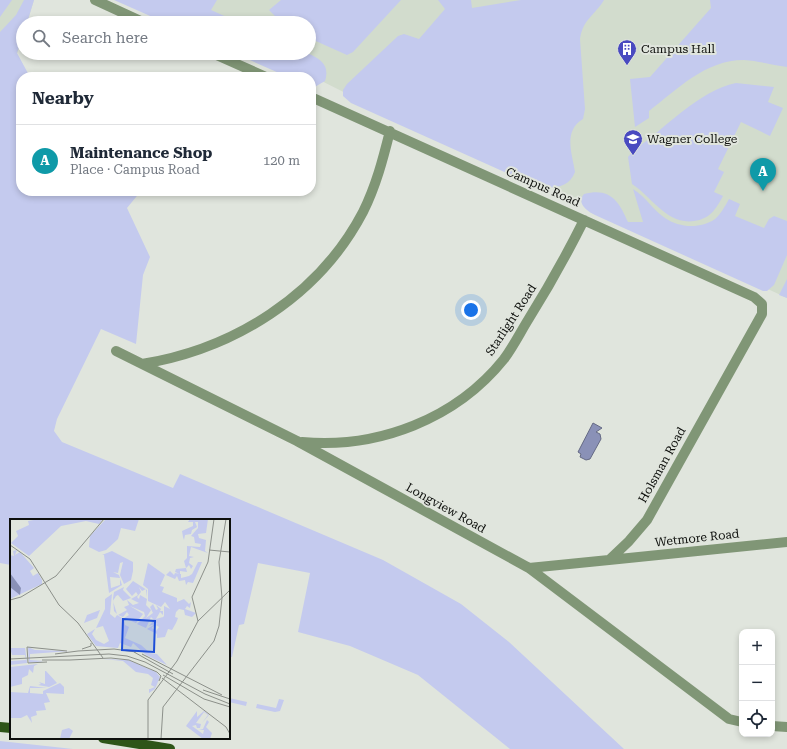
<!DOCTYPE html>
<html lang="en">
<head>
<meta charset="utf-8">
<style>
	:root { --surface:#fff; --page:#f6f6f7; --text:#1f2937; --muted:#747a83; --line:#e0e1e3; --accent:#494ac0 }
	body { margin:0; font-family:"Roboto Serif",serif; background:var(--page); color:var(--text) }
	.controls { position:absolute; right:12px; bottom:12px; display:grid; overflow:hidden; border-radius:8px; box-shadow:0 2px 6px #0003 }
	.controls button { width:36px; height:36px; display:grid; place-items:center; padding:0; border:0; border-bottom:1px solid var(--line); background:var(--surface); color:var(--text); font:20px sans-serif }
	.you { position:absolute; left:471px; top:310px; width:14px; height:14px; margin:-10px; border:3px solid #fff; border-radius:50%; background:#1a73e8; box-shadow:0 0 0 6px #1a73e833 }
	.badge { display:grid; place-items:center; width:26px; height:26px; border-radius:50%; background:var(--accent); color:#fff; font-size:13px; font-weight:700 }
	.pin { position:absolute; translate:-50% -33px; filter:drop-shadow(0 1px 2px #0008) }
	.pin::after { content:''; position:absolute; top:21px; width:14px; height:12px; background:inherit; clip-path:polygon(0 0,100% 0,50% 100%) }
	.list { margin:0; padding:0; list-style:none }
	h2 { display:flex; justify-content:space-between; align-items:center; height:52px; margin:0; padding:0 16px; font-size:17px }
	h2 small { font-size:13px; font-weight:400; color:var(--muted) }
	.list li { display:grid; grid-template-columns:26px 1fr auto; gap:12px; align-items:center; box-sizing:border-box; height:72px; padding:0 16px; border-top:1px solid var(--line) }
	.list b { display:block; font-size:15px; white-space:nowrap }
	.list p { margin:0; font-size:13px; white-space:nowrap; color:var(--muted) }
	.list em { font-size:13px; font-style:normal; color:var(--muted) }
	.icon { flex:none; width:22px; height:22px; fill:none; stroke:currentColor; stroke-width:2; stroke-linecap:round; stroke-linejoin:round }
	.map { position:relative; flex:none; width:787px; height:749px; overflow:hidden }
	.search { position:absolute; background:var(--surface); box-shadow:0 2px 6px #0003; left:16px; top:16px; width:300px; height:44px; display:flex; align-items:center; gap:10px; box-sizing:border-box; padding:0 14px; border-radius:22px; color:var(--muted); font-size:15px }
	.panel { position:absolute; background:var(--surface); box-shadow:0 2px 6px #0003; left:16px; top:72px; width:300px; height:124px; border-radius:16px }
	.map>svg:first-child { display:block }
</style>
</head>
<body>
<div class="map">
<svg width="787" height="749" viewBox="0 0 787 749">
	<rect width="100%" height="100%" fill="#e0e5dd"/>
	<path fill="#d2dccd" d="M0,0H34L27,23H23V35L12,69L0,191Z
		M162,0H787V298L546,185L413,127L266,53H309V23H207Z"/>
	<path fill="#c4caee" d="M0,0H12L0,17Z
		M24,0H34L27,23H23V35L17,53L30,77H21V191H141L127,208L150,257L143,275L136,344L101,329L57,419L54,431L62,442L173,488L180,474L383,560L461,604L509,642L624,749H510L418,675L350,646L298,632L310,573L258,563L244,624L239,625L232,657H229V520H11V565L0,563V32L16,15Z
		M114,0H217L211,10L240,23H166Z
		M281,0H401L353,52L347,55L309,38V23H282L269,10Z
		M438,0H471L472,8L521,0H604C595,15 583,19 580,39L585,109L583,119C563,131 572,153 575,172C569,188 553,189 538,187L351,103L343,96V90L347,84L398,36L404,34L419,39L445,9Z
		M710,0H787V67C773,65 759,61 744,60C705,60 678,89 649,111V118L635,127L630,79L650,77L711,8Z
		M234,53H307C321,59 330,65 325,81L313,88L311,77H288Z
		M736,83L774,87L768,102L783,108L770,136L741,122L718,169L724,172L714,192L723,196C716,209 710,219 694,221C667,225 652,197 632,184L628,157L634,150C666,128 698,91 736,83Z
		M633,189C646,197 653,210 665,218C679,228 701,229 715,219C721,214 725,206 729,199L740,204L735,216L764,228L769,219L774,216L787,221V255L774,285L767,291H763L595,215C587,211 576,203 584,194C610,187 619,201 628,222H643Z
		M787,279V298L779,295Z
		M229,698L247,702L246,706L229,702Z
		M279,699L284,700L280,711L275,712L256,708L257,704L276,708Z
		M0,741L73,749H0Z"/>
	<path fill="#8a91b7" stroke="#656a84" d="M593,423L602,428L596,432L600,434L601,439L590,459L586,460L580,457L581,454L578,452Z"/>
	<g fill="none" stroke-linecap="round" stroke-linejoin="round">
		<path stroke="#809676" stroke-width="10" d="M95,0L145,23
			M212,53L266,77
			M311,97L754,297L762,304V314L647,520L629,541L609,560L529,568
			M116,351L297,441L529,568L729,719L742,722
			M142,364C234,349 319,296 363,212C376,186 383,159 390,131
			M302,442C378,449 456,419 504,359C513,347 520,333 528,320C548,288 567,254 584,220
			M609,560L787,542
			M772,726L787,727"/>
		<path stroke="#2e5519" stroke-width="10" d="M0,727L11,728
			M103,738L170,749"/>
	</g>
	<defs>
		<symbol id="building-pin" viewBox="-11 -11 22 30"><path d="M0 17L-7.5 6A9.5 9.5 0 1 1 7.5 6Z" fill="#494ac0" stroke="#e0e5dd"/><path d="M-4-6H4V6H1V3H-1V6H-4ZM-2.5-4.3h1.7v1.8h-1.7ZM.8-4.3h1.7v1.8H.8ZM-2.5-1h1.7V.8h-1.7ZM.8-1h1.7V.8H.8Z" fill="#fff"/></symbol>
		<symbol id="university-pin" viewBox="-11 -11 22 30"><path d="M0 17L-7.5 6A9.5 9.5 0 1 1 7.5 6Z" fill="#494ac0" stroke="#e0e5dd"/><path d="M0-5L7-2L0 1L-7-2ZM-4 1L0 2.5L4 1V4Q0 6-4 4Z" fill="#fff"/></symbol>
	</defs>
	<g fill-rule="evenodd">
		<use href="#building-pin" x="616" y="38" width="22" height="30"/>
		<use href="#university-pin" x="622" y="128" width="22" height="30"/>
	</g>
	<g text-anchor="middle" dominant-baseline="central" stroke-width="4" stroke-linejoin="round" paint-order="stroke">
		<g font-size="12" fill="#0e100d" stroke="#e0e5dd" text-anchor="start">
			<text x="641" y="49">Campus Hall</text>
			<text x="647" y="139">Wagner College</text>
		</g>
		<g font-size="12" fill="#0e100d" stroke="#e0e5dd">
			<text transform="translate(543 187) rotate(24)">Campus Road</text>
			<text transform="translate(511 320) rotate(-57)">Starlight Road</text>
			<text transform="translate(662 465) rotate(-61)">Holsman Road</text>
			<text transform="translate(446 508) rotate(29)">Longview Road</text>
			<text transform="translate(697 538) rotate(-6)">Wetmore Road</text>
		</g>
	</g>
	<g transform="translate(10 519)">
		<rect width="220" height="220" fill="#e0e5dd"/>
		<path d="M29,0H93L89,5L76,2L51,7L19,37L1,24L8,17L6,12L19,6L18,2ZM96,0H129L125,12L111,9L108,20L96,31L89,33L79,28L80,17ZM180,0H198L196,14L188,15L189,19L196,21L195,32L198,34L181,28L179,37L184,38L180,39L179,44L183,47L181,50L179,46L176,49L177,53L170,52V55L165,53L166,50L176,49L174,42L177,39V27L190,28L191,25L185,24L184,18L181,17L188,9V3H185L187,8L182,11L181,15L175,16L174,21L173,18L172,12L183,7V3H178ZM7,31L5,36L10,33L24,49L20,52L23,57L28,54L32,61V65L0,80V36L4,37L3,32ZM102,32L123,43V52L121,61L114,65L110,56L113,43L110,44L108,54L103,53L109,56L110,59L100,58L101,69L110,66V60L112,66L99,74L94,36H92ZM188,43H192L183,64L178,63L176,66L175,61L169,62L167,57L165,60L156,56L160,52L164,56L165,54L171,55V59L179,57L182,55ZM138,44L155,56L150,67L154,68L152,73L167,79V83L174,80L179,85L181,83L180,89L177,87L175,90L186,94L182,98L175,96L174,91L169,90L166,93L165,98L168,99L166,104L162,111L158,110L155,118L147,119V115L137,110L145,105L142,109L146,112L149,108L146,106L154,97V87L160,90L155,83L151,88L138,82V70L133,66ZM123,62L137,71L136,78V70L132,72L129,68L131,73L127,78L129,80L130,76L137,80L136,86L141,91L136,99L143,94L140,88L143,85L146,91L148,90L146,86L151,90L150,92H153V96L150,93L146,100L153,98L148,104L139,107L144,101L141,98L136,109L127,105L135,97L134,93L120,87L133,95L126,104L114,99L119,96L117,93L113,98L108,96L117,91L114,88L119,86L117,81L123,86L129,84L121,80L128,76L126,73L122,77L116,70ZM114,68L113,71L121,79L113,82L108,76L106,77L103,82L107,95L104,92L103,79L104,73ZM102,75L100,95L105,99L107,96L114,100L115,106L119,108L115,119L131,126L140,134L147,135L157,146L136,136L123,124L121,128L110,124L108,129L86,127L77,115L85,110L82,115L86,121L94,125L99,122L93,107L86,109L95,90V80ZM90,91L87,99L74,104L77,96ZM18,128L25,131L60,132L20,135V141L34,142L19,144ZM0,129H15L17,144L0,146L1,142L16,141L15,136H2ZM93,140L118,141L146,153L150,158L145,170L139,174V170H142H140L145,168L141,166L143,159L138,155L126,153L113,142ZM28,145L24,147L23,154L19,150L18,156L12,159V165L0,168V148ZM35,152H36L47,164L39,168L28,166L31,165L29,163L35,165ZM50,164L54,168V175L36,174L40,183L34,184L36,191L26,192L27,196L21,198L22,204L17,196L11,199H0V173L18,174L20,167L37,169H20V174L33,175V172ZM187,192V198L194,192L199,196L192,204L198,196L194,193L186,204L191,205L190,209H187L186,206L182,207L193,215L194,211H189L193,210L197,201L199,203L196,208L202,214L200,220H193L176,207ZM59,209L63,212L59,220H50L52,211Z" fill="#c4caee"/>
		<path d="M0,54L11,69L10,76L0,68Z" fill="#8a91b7"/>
		<path fill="none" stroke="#8c908a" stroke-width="1" d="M0,26L20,40L49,86L68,104L93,139M199,31L220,33M0,81L11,78L46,57L94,0M188,102L220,71M72,130L81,127V124M68,132L104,130L126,133M124,133L163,155M45,135L68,132M132,135L212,176M0,140L99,135L117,137L135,143L195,175L220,185M32,141H60M60,141L101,139L119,141L147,153L151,157L149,162M37,143L18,144L17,128L57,132M153,156L194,180L220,188M152,159L216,208L220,215M193,171L220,180M138,220V181L167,142L188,102L182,78L198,43L204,0M151,220L153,188L204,122L209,107L212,79L209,43L216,0"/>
		<path fill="#1d4ed8" fill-opacity="0.15" stroke="#1d4ed8" stroke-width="2" d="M113,100L145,102L144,133L112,131Z"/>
		<rect width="220" height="220" fill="none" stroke="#0e100d" stroke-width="2"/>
	</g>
</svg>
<div class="controls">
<button>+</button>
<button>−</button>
<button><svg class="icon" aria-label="locate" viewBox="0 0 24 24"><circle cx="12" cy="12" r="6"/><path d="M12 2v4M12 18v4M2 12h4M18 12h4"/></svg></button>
</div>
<div class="you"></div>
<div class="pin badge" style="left:763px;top:191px;background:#0f9aa8">A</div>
<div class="search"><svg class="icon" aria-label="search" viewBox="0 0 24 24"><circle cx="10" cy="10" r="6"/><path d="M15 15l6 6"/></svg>Search here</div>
<section class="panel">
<h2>Nearby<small></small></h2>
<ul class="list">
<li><span class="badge" style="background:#0f9aa8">A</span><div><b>Maintenance Shop</b><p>Place · Campus Road</p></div><em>120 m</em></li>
</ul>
</section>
</div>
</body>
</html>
